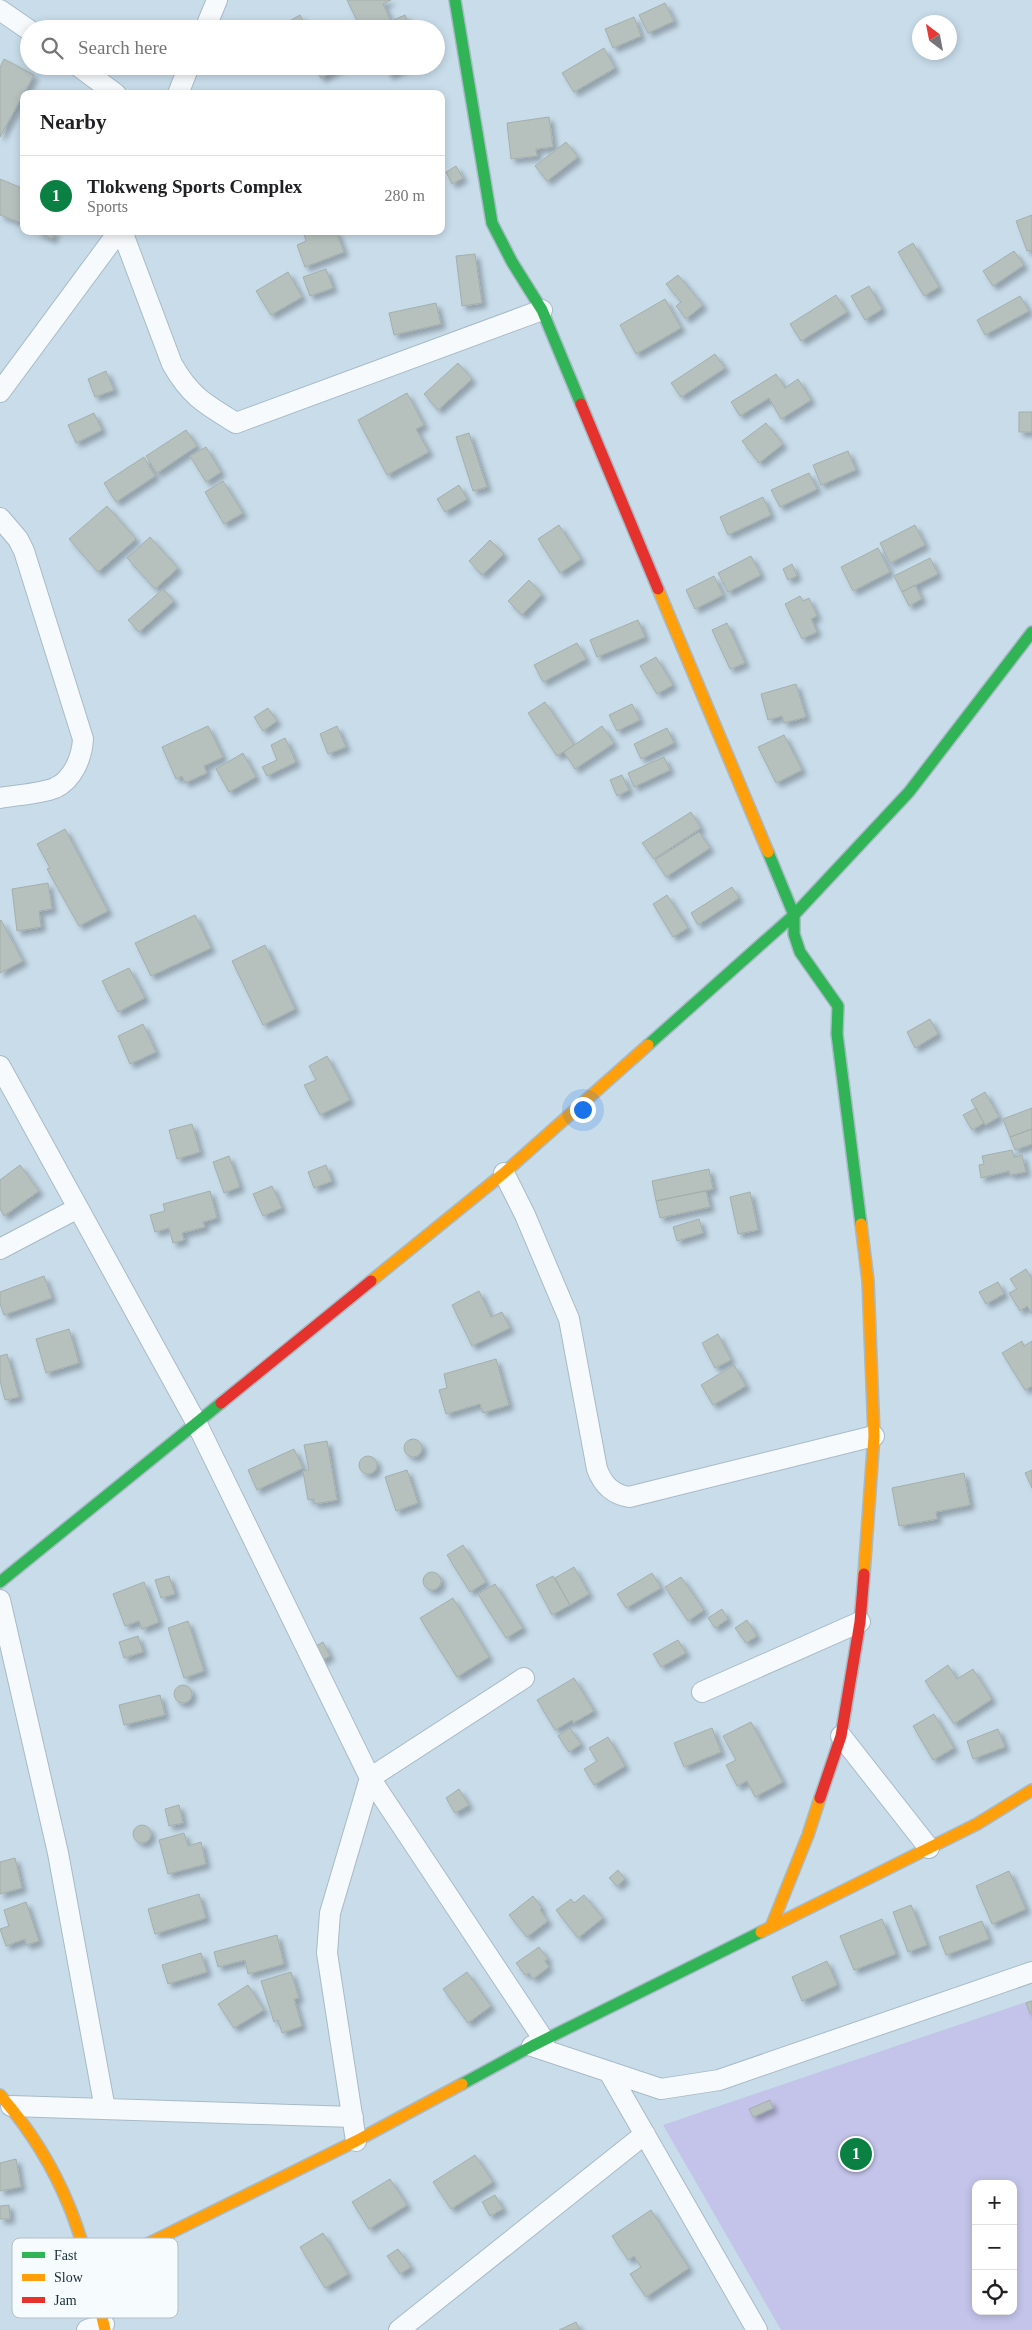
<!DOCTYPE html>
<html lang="en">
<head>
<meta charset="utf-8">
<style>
	:root { --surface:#fff; --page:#f2f2f2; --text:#202124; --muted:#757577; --line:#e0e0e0; --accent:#0b8043 }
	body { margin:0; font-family:"Times New Roman",serif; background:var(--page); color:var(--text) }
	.controls { position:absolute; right:15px; bottom:15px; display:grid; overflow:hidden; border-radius:10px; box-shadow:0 2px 8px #0003 }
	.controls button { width:45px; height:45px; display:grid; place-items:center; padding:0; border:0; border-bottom:1px solid var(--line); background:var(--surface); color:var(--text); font:25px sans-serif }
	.compass { position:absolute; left:912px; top:15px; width:45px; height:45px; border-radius:50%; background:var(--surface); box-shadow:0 2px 8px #0003; rotate:328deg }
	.you { position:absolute; left:582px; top:1109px; width:18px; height:18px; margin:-12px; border:4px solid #fff; border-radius:50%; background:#1a73e8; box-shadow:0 0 0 8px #1a73e833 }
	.badge { display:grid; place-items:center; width:32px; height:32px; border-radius:50%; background:var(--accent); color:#fff; font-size:16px; font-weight:700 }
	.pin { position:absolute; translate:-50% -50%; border:2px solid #fff; box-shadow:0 1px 5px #0006 }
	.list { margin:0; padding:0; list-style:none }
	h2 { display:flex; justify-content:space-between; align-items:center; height:65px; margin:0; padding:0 20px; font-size:21px }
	h2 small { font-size:16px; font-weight:400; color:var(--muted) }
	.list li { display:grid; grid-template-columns:32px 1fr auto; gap:15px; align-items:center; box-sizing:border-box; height:80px; padding:0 20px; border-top:1px solid var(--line) }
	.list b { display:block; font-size:19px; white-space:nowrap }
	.list p { margin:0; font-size:16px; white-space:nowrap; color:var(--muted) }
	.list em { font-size:16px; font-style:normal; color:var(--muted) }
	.icon { flex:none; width:28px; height:28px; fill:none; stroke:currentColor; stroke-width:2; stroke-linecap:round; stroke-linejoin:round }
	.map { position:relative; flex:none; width:1032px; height:2330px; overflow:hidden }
	.search { position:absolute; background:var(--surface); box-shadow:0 2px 8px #0003; left:20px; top:20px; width:425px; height:55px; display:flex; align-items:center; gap:12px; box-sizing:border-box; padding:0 18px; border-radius:28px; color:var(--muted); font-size:19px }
	.panel { position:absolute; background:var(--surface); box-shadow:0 2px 8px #0003; left:20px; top:90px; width:425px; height:145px; border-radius:10px }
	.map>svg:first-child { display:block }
</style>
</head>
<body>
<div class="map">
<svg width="1032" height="2330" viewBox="0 0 1032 2330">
	<defs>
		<filter id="shadow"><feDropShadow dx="4.5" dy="4.5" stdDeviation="2.5" flood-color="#0004"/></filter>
	</defs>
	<rect width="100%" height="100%" fill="#c8dcea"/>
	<path fill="#c4c4ea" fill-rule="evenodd" d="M1032,2000V2330H781L663,2125ZM976,2184H1013V2311H976Z"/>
	<path fill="#b6c1be" stroke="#a4afac" filter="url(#shadow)" d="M347,0H391L383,4L391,21L405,15L411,29H361Z
		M665,3L674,21L648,33L639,15Z
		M300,15L307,29H289L286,23Z
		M634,17L641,36L613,48L605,29Z
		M604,48L615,68L574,92L562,73Z
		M4,59L34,75L0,137V67Z
		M314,66H342L321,78Z
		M385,66H407L389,75Z
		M549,117L553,147L536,149L537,156L511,159L507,123Z
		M566,142L578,157L547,181L535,166Z
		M456,166L463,178L452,184L446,172Z
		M0,179L24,189V224L0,215Z
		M1032,215V250L1027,251L1016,221Z
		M34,231H55L52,239Z
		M303,231H336L344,252L305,267L297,245L306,241Z
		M913,243L939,287L924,296L898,252Z
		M1014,251L1024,265L993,286L983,271Z
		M475,254L482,303L462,306L456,256Z
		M326,269L333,288L310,296L303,277Z
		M288,272L302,297L271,315L256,291Z
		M678,275L703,305L686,319L676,306L681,302L666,284Z
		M869,286L882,309L865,320L851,296Z
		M836,295L847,312L801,341L790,324Z
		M1020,296L1029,311L985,335L977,320Z
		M665,299L681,328L636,354L620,325Z
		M436,303L441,324L394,335L389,313Z
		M715,354L725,368L681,397L671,383Z
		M458,363L472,379L438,410L424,394Z
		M106,371L114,390L95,397L88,379Z
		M776,374L785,388L798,379L811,400L781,419L769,398L740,416L731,402Z
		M407,393L424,425L416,429L429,452L387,475L358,420Z
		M1019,412H1032V432H1019Z
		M94,413L102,430L76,443L68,425Z
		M766,423L783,444L759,463L742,441Z
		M186,430L197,446L157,473L146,456Z
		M469,433L487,487L473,491L456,437Z
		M206,447L221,472L206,482L190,456Z
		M848,451L856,470L821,485L813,465Z
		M144,457L155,476L116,502L104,483Z
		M809,473L817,489L780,507L771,490Z
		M223,481L243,513L224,524L205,492Z
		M459,485L467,499L445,512L437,499Z
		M763,497L771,515L728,535L720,517Z
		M107,506L136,539L98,572L69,539Z
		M559,525L581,559L560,573L538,539Z
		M915,525L925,545L890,563L880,543Z
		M150,537L178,568L155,589L127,558Z
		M490,540L504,554L482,575L469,561Z
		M878,548L890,572L853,591L841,567Z
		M751,556L761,575L728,592L718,573Z
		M930,558L938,574L902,592L894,576Z
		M792,564L797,576L788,580L783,569Z
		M714,576L723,595L695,609L686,590Z
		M529,580L542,594L522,615L508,601Z
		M915,585L922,599L909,606L902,592Z
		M163,589L174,601L139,632L128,620Z
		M800,596L803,601L809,598L817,616L811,619L817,632L802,639L785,604Z
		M638,620L645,637L597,657L590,640Z
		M727,623L745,663L730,669L712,630Z
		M577,643L586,659L543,682L534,665Z
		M656,657L673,685L657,694L640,666Z
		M796,684L806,717L784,723L782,716L768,720L761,694Z
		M545,702L574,745L557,756L528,713Z
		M632,704L640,720L617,731L609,715Z
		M268,708L277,721L263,731L254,717Z
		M208,726L223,757L204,766L207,773L185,783L182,776L176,779L162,747Z
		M337,726L346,747L328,754L320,734Z
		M602,726L614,743L575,769L564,752Z
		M667,728L674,743L641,759L634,744Z
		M784,735L802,770L776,783L758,747Z
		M285,738L296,762L267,776L262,767L277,760L271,745Z
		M243,753L256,777L229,792L216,769Z
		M664,757L670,770L634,787L628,773Z
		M622,775L629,790L617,796L610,780Z
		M691,812L701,828L654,859L642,843Z
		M65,829L108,911L79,926L47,869L50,868L37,844Z
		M699,832L710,848L666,877L655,860Z
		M48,883L52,909L39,911L41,927L17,931L12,889Z
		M732,887L739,898L698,925L691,913Z
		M667,895L688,928L673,937L653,904Z
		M195,915L211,948L151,976L135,943Z
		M1,920L23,961L0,973V921Z
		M265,945L295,1009L263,1025L232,961Z
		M129,968L145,998L118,1012L102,981Z
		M930,1019L938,1034L915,1048L907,1032Z
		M143,1024L156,1052L130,1064L118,1036Z
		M327,1056L350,1100L320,1115L304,1085L316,1080L309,1066Z
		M985,1092L999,1117L985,1125L971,1100Z
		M976,1108L984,1123L972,1130L963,1115Z
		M1032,1108V1129L1010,1137L1003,1119Z
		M192,1124L200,1152L177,1159L169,1130Z
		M1032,1129V1144L1015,1150L1010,1137Z
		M1012,1150L1014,1157L1022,1155L1026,1172L1010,1175L1009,1171L981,1178L979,1165L984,1164L982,1156Z
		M229,1156L240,1187L224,1193L213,1162Z
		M20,1165L39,1191L4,1216L0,1209V1180Z
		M326,1165L332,1181L314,1188L308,1172Z
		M709,1169L713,1189L656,1201L652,1181Z
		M272,1186L282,1208L263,1216L253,1194Z
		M210,1191L217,1218L203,1222L205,1227L182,1233L184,1240L173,1243L169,1228L155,1232L150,1215L165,1211L163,1204Z
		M706,1191L710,1207L660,1218L656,1201Z
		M750,1192L758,1230L738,1234L730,1197Z
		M699,1219L703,1233L677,1241L673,1227Z
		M1026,1269L1032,1279V1313L1027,1306L1020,1311L1009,1293L1017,1289L1010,1279Z
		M44,1276L52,1298L4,1315L0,1304V1292Z
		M998,1282L1004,1294L986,1304L979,1292Z
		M479,1291L491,1317L502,1312L510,1328L472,1346L452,1305Z
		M69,1329L79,1363L46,1373L36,1339Z
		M718,1334L731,1360L715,1368L702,1343Z
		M1022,1341L1024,1346L1032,1341V1386L1025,1390L1002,1353Z
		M7,1354L19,1397L5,1400L0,1381V1356Z
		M496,1359L509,1405L483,1413L480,1404L446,1414L439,1390L447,1388L444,1374Z
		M734,1365L746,1386L713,1405L701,1385Z
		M404 1448a9 9 0 1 1 18 0a9 9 0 1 1-18 0Z
		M327,1441L337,1500L314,1504V1499L308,1500L303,1471L309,1470L304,1445Z
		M294,1449L303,1468L257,1490L248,1470Z
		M359 1465a9 9 0 1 1 18 0a9 9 0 1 1-18 0Z
		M407,1470L418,1503L396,1511L385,1477Z
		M1032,1470V1488L1025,1473Z
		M964,1473L970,1505L936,1512L937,1519L899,1526L892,1488Z
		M463,1545L486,1582L470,1592L447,1555Z
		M574,1567L589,1594L570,1605L555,1578Z
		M423 1581a9 9 0 1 1 18 0a9 9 0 1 1-18 0Z
		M652,1573L661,1588L626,1608L617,1594Z
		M169,1576L175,1594L161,1598L155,1580Z
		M553,1576L570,1605L552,1615L536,1585Z
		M681,1577L704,1610L688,1621L665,1587Z
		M144,1582L159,1622L142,1629L139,1621L125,1626L113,1594Z
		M495,1584L523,1628L506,1638L478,1594Z
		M453,1598L489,1657L457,1677L420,1618Z
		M722,1609L728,1619L715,1628L708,1618Z
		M747,1620L757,1636L746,1643L735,1628Z
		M188,1621L204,1671L184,1678L168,1628Z
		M138,1636L143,1652L124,1658L119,1642Z
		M678,1640L686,1653L661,1667L653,1654Z
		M323,1642L330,1656L321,1661L314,1647Z
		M948,1665L957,1679L973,1669L992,1699L954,1724L925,1681Z
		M574,1678L594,1711L573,1723L572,1720L555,1730L537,1700Z
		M174 1694a9 9 0 1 1 18 0a9 9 0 1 1-18 0Z
		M160,1695L165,1715L124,1725L119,1705Z
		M934,1714L954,1748L933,1760L913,1726Z
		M751,1722L783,1782L755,1797L747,1781L737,1786L726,1765L736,1760L723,1736Z
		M570,1728L581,1744L569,1752L558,1736Z
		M712,1728L721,1752L684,1767L674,1743Z
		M998,1729L1005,1747L973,1759L967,1741Z
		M608,1737L625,1766L594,1785L584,1769L597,1761L589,1748Z
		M459,1789L469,1805L455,1813L446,1798Z
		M179,1805L183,1823L169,1826L165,1809Z
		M133 1834a9 9 0 1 1 18 0a9 9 0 1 1-18 0Z
		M184,1833L188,1846L201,1842L206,1864L168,1874L159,1840Z
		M15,1858L22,1888L0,1894V1862Z
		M618,1870L625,1879L617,1886L609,1878Z
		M1009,1871L1026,1909L992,1924L976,1886Z
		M199,1894L206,1918L155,1934L148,1909Z
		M584,1895L603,1918L578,1938L556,1910L571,1899L574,1903Z
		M533,1896L542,1908L540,1910L548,1921L527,1937L509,1915Z
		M26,1902L39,1941L26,1945L25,1939L6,1946L0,1929L9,1926L4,1910Z
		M911,1905L927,1945L908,1952L893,1912Z
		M882,1919L896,1954L854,1970L840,1936Z
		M982,1921L989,1939L946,1955L939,1937Z
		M277,1935L284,1964L248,1974L245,1960L218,1967L214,1952Z
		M539,1947L548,1959L545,1961L549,1967L533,1979L529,1973L525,1975L516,1963Z
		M201,1953L207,1972L168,1984L162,1965Z
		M827,1961L837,1985L802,2001L792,1977Z
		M291,1972L299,1998L294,1999L302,2026L282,2033L278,2020L274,2022L261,1981Z
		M467,1972L491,2006L468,2023L443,1989Z
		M248,1985L264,2010L234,2028L218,2004Z
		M1032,2001V2013H1030L1026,2003Z
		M770,2100L773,2108L753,2117L749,2109Z
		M475,2155L493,2182L451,2209L433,2182Z
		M16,2159L21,2187L0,2191V2163Z
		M390,2179L407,2205L369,2229L352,2202Z
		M495,2195L503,2209L490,2216L482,2202Z
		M9,2205L10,2219H0V2206Z
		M651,2210L689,2268L646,2297L630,2274L641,2267L634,2256L628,2260L612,2236Z
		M323,2233L348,2274L325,2288L300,2247Z
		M398,2249L411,2267L400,2274L387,2256Z
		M576,2322L580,2330H559Z"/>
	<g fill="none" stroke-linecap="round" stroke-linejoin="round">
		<defs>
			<path id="street" d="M0,10L29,30
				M205,29L217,0
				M78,66L116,94
				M178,94L189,66
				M122,231L172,364C191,397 205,404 236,423L542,310
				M0,392L119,231
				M0,518L18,539L24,551L83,739C82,757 73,780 55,788C40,794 16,795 0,798
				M0,1066L197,1424L370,1778L544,2040
				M504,1173L525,1215L569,1319L597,1469C603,1485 612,1494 629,1497L874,1436
				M0,1249L78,1208
				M0,1600L58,1853L105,2109
				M702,1692L860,1622
				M841,1736L929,1848
				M532,2046L661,2089L719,2080L1032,1972
				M609,2072L757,2330
				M11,2106L353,2117
				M356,2141L327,1953L330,1913L370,1778L524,1678
				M87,2330L104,2324
				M399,2330L645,2134"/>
			<path id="fast" d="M455,0L492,223L512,262L542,310L581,404
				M768,852L794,915V934L800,952L838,1006L837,1034L861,1224
				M648,1045L794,915L909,792L1032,632
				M0,1582L221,1403
				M462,2084L532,2046L761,1932"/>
			<path id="slow" d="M658,589L768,852
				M861,1224L868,1281L874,1436L864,1574
				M371,1281L504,1173L648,1045
				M771,1927L808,1835L820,1798
				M761,1932L977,1824L1032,1790
				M0,2095C64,2168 84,2237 105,2330
				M93,2271L356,2141L462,2084"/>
			<path id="jam" d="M581,404L658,589
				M221,1403L371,1281
				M820,1798L841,1736L860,1622L864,1574"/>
		</defs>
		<use href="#street" stroke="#a8bac7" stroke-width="22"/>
		<use href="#fast" stroke="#a8bac7" stroke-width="14"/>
		<use href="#slow" stroke="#a8bac7" stroke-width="14"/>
		<use href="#jam" stroke="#a8bac7" stroke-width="14"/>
		<use href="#street" stroke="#f7fafc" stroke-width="20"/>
		<use href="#fast" stroke="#30b455" stroke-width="11"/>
		<use href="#slow" stroke="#ff9f0a" stroke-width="11"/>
		<use href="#jam" stroke="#e5322d" stroke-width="11"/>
	</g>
	<rect x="12" y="2238" width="166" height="80" rx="8" fill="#f6fbfe" stroke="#b4bec3" stroke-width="1"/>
	<rect x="22" y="2252" width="23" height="6" fill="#30b455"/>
	<rect x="22" y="2274" width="23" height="7" fill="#ff9f0a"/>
	<rect x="22" y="2297" width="23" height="6" fill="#e5322d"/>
	<g font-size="14" fill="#1a2e3a">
		<text x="54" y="2260">Fast</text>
		<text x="54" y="2282">Slow</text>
		<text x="54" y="2305">Jam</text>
	</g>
</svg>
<div class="controls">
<button>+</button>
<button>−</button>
<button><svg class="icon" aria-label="locate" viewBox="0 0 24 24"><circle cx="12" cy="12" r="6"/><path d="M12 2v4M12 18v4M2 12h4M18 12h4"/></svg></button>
</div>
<svg class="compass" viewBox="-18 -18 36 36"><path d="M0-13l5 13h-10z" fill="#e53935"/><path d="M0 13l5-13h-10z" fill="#757577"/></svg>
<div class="you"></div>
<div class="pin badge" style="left:856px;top:2154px">1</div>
<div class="search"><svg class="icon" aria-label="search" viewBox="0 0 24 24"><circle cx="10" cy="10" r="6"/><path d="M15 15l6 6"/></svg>Search here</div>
<section class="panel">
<h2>Nearby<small></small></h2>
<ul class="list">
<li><span class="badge">1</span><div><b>Tlokweng Sports Complex</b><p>Sports</p></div><em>280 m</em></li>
</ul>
</section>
</div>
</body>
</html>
